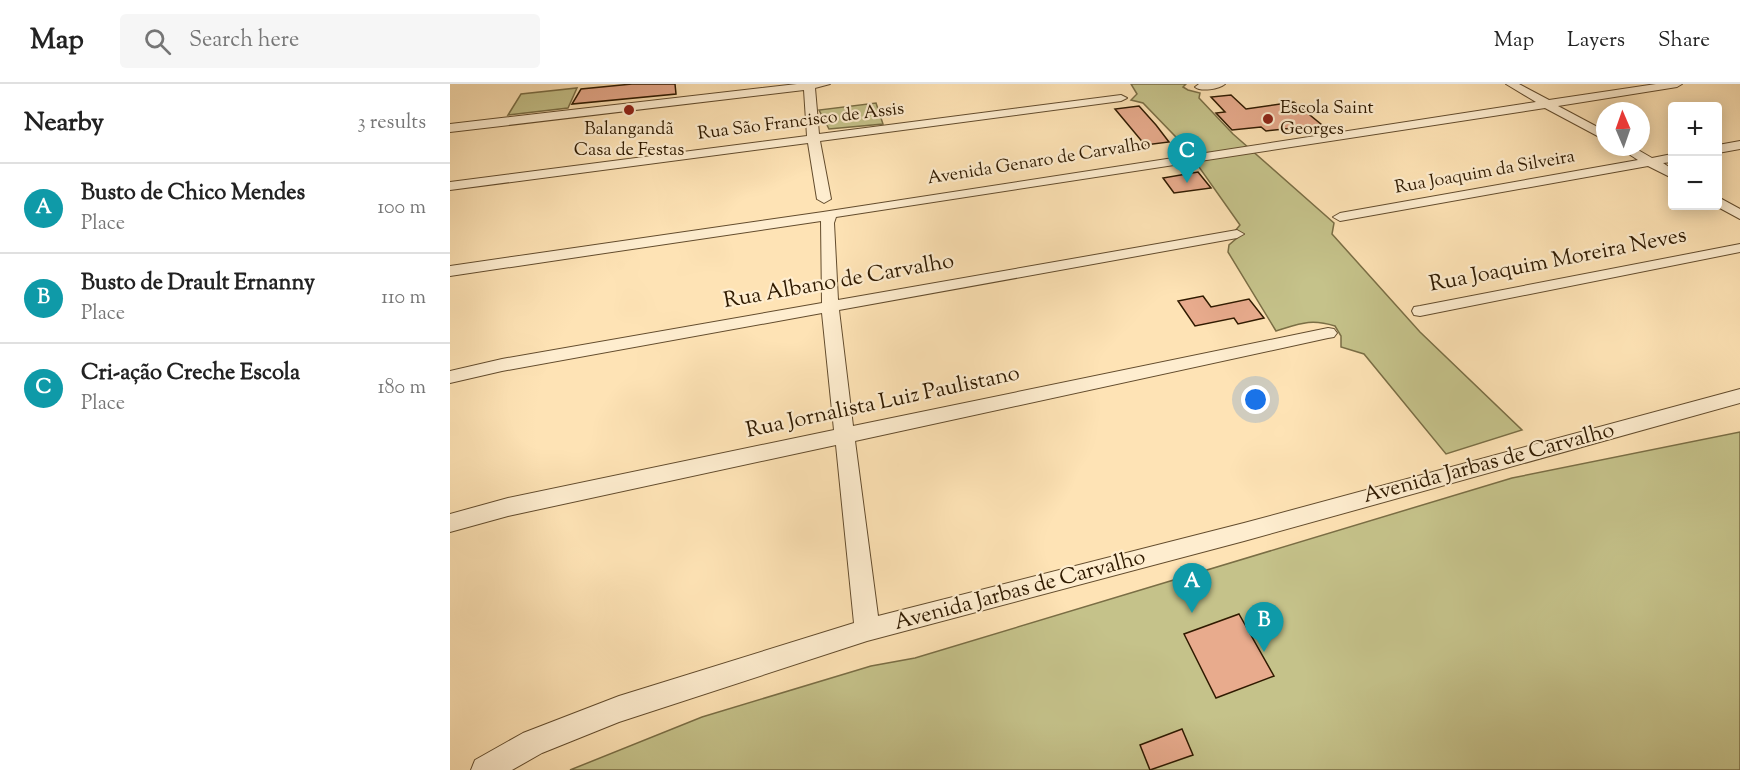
<!DOCTYPE html>
<html lang="en">
<head>
<meta charset="utf-8">
<style>
	:root { --surface:#fff; --page:#f6f6f6; --text:#222; --muted:#767676; --line:#e0e0e0; --accent:#d93025 }
	body { margin:0; font-family:"Sorts Mill Goudy",serif; background:var(--page); color:var(--text) }
	.controls { position:absolute; right:18px; top:18px; display:grid; overflow:hidden; border-radius:6px; box-shadow:0 3px 15px #0003 }
	.controls button { width:54px; height:54px; display:grid; place-items:center; padding:0; border:0; border-bottom:2px solid var(--line); background:var(--surface); color:var(--text); font:30px sans-serif }
	.compass { position:absolute; left:1146px; top:18px; width:54px; height:54px; border-radius:50%; background:var(--surface); box-shadow:0 3px 15px #0003; rotate:358deg }
	.you { position:absolute; left:806px; top:316px; width:21px; height:21px; margin:-15px; border:4px solid #fff; border-radius:50%; background:#1a73e8; box-shadow:0 0 0 9px #1a73e833 }
	.badge { display:grid; place-items:center; width:39px; height:39px; border-radius:50%; background:var(--accent); color:#fff; font-size:20px; font-weight:700 }
	.pin { position:absolute; translate:-50% -50px; filter:drop-shadow(0 2px 3px #0008) }
	.pin::after { content:''; position:absolute; top:32px; width:21px; height:18px; background:inherit; clip-path:polygon(0 0,100% 0,50% 100%) }
	.list { margin:0; padding:0; list-style:none }
	h2 { display:flex; justify-content:space-between; align-items:center; height:78px; margin:0; padding:0 24px; font-size:26px }
	h2 small { font-size:20px; font-weight:400; color:var(--muted) }
	.list li { display:grid; grid-template-columns:39px 1fr auto; gap:18px; align-items:center; box-sizing:border-box; height:90px; padding:0 24px; border-top:2px solid var(--line) }
	.list b { display:block; font-size:22px; white-space:nowrap }
	.list p { margin:0; font-size:20px; white-space:nowrap; color:var(--muted) }
	.list em { font-size:20px; font-style:normal; color:var(--muted) }
	.icon { flex:none; width:33px; height:33px; fill:none; stroke:currentColor; stroke-width:2; stroke-linecap:round; stroke-linejoin:round }
	.map { position:relative; flex:none; width:1290px; height:686px; overflow:hidden }
	header { display:flex; align-items:center; gap:36px; box-sizing:border-box; height:84px; padding:0 30px; background:var(--surface); border-bottom:2px solid var(--line) }
	header strong { font-size:28px }
	nav { display:flex; gap:33px; margin-inline-start:auto; font-size:21px }
	.search { width:420px; height:54px; background:var(--page); display:flex; align-items:center; gap:15px; box-sizing:border-box; padding:0 21px; border-radius:6px; color:var(--muted); font-size:22px }
	main { display:flex }
	aside { flex:1; background:var(--surface) }
	.map>svg:first-child { display:block }
</style>
</head>
<body>
<header>
<strong>Map</strong>
<div class="search"><svg class="icon" aria-label="search" viewBox="0 0 24 24"><circle cx="10" cy="10" r="6"/><path d="M15 15l6 6"/></svg>Search here</div>
<nav><a>Map</a><a>Layers</a><a>Share</a></nav>
</header>
<main>
<aside>
<h2>Nearby<small>3 results</small></h2>
<ul class="list">
<li><span class="badge" style="background:#0f9aa8">A</span><div><b>Busto de Chico Mendes</b><p>Place</p></div><em>100 m</em></li>
<li><span class="badge" style="background:#0f9aa8">B</span><div><b>Busto de Drault Ernanny</b><p>Place</p></div><em>110 m</em></li>
<li><span class="badge" style="background:#0f9aa8">C</span><div><b>Cri-ação Creche Escola</b><p>Place</p></div><em>180 m</em></li>
</ul>
</aside>
<div class="map">
<svg width="1290" height="686" viewBox="0 0 1290 686">
	<rect width="100%" height="100%" fill="#fee3b5"/>
	<filter id="stains"><feTurbulence type="fractalNoise" baseFrequency=".00333" numOctaves="4"/><feColorMatrix values="0 0 0 0 .2 0 0 0 0 .09 0 0 0 0 .02 0 0 0 .5 -.17"/></filter>
	<radialGradient id="worn" r=".72"><stop offset=".6" stop-color="#630" stop-opacity="0"/><stop offset="1" stop-color="#630" stop-opacity=".3"/></radialGradient>
	<path fill="#c5c28a" stroke="#7a6e45" stroke-width="1.5" d="M681,0H736L733,3L738,6L750,9L749,14L783,50L884,139L882,150L970,248L1072,346L996,370L914,270L891,263V252L885,242C860,234 849,240 826,247L778,168L779,161L787,154L785,147L790,141L749,83L751,79L693,19L681,16L687,10Z
		M127,4L118,24L58,31L71,10Z
		M426,19L433,40L379,45L369,26Z
		M1290,348V686H120L252,633L421,582L465,574L1062,394Z"/>
	<path fill="#e8ab8d" stroke="#2f1a00" stroke-width="1.5" d="M182,0H225L226,10L122,20L131,5Z
		M781,11L796,25L844,18L872,41L816,47L811,43L782,46L766,29L775,28L761,13Z
		M689,22L706,41L719,58L695,61L665,25Z
		M748,88L761,104L724,109L713,94Z
		M753,212L761,223L799,215L814,234L788,240L784,234L745,242L728,217Z
		M789,530L824,592L766,614L734,550Z
		M732,645L743,671L700,686L690,661Z"/>
	<g fill="none" stroke-linecap="round" stroke-linejoin="round">
		<defs>
			<path id="minor" d="M347,0H380L365,4L369,50L671,11L677,14L671,17L370,57L381,115L374,119L367,115L358,59L0,106V98L357,52L354,6L0,48V40Z
				M775,0C769,5 751,8 745,3L749,0Z
				M1056,0H1069L1099,16L1206,0H1232L1227,3L1108,22L1155,47V56L1095,24L386,133L384,139L388,216L787,146L794,150L787,154L389,226L403,342L878,244L884,245L887,249L884,253L878,254L405,357L428,532L794,439L1290,305V319L794,457L417,557L169,638L92,669L62,686H21L25,676L73,649L169,612L404,539L386,361L58,432L0,448V430L58,414L384,346L372,229L52,287L0,299V287L52,275L372,219L371,137L0,192V182L373,128L1086,18Z
				M1290,57V65L1268,69V61Z
				M1168,63H1183L1202,74L1222,70V78L1213,79L1222,85V94L1198,82L890,137L883,133L890,129L1188,76Z
				M1268,113L1290,125V135L1266,122H1268Z
				M1290,160V168L970,232L964,231L962,227L964,223L970,222Z"/>
		</defs>
		<use href="#minor" stroke="#634c2d" stroke-width="2"/>
		<use href="#minor" fill="#feedcf" fill-rule="evenodd"/>
	</g>
	<g fill="#8f2418" stroke="#feedcf" stroke-width="2">
		<circle cx="179" cy="26" r="6"/>
		<circle cx="818" cy="35" r="6"/>
	</g>
	<g text-anchor="middle" dominant-baseline="central" stroke-width="4.5" stroke-linejoin="round" paint-order="stroke">
		<g font-size="18" fill="#2f1a00" stroke="#feedcf" text-anchor="start">
			<text x="830" y="25">Escola Saint<tspan x="830" dy="21">Georges</tspan></text>
			<text x="179" y="46" text-anchor="middle">Balangandã<tspan x="179" dy="21">Casa de Festas</tspan></text>
		</g>
		<g font-size="18" fill="#2f1a00" stroke="#feedcf">
			<text transform="translate(351 38) rotate(-7)">Rua São Francisco de Assis</text>
			<text transform="translate(589 78) rotate(-9)">Avenida Genaro de Carvalho</text>
			<text transform="translate(1035 89) rotate(-10)">Rua Joaquim da Silveira</text>
		</g>
		<g font-size="22" fill="#2f1a00" stroke="#feedcf">
			<text transform="translate(1108 177) rotate(-11)">Rua Joaquim Moreira Neves</text>
			<text transform="translate(389 198) rotate(-10)">Rua Albano de Carvalho</text>
			<text transform="translate(433 319) rotate(-12)">Rua Jornalista Luiz Paulistano</text>
			<text transform="translate(1039 380) rotate(-15)">Avenida Jarbas de Carvalho</text>
			<text transform="translate(570 507) rotate(-15)">Avenida Jarbas de Carvalho</text>
		</g>
	</g>
	<rect width="100%" height="100%" filter="url(#stains)"/>
	<rect width="100%" height="100%" fill="url(#worn)"/>
</svg>
<div class="controls">
<button>+</button>
<button>−</button>
</div>
<svg class="compass" viewBox="-18 -18 36 36"><path d="M0-13l5 13h-10z" fill="#e53935"/><path d="M0 13l5-13h-10z" fill="#767676"/></svg>
<div class="you"></div>
<div class="pin badge" style="left:742px;top:529px;background:#0f9aa8">A</div>
<div class="pin badge" style="left:814px;top:568px;background:#0f9aa8">B</div>
<div class="pin badge" style="left:737px;top:99px;background:#0f9aa8">C</div>
</div>
</main>
</body>
</html>
